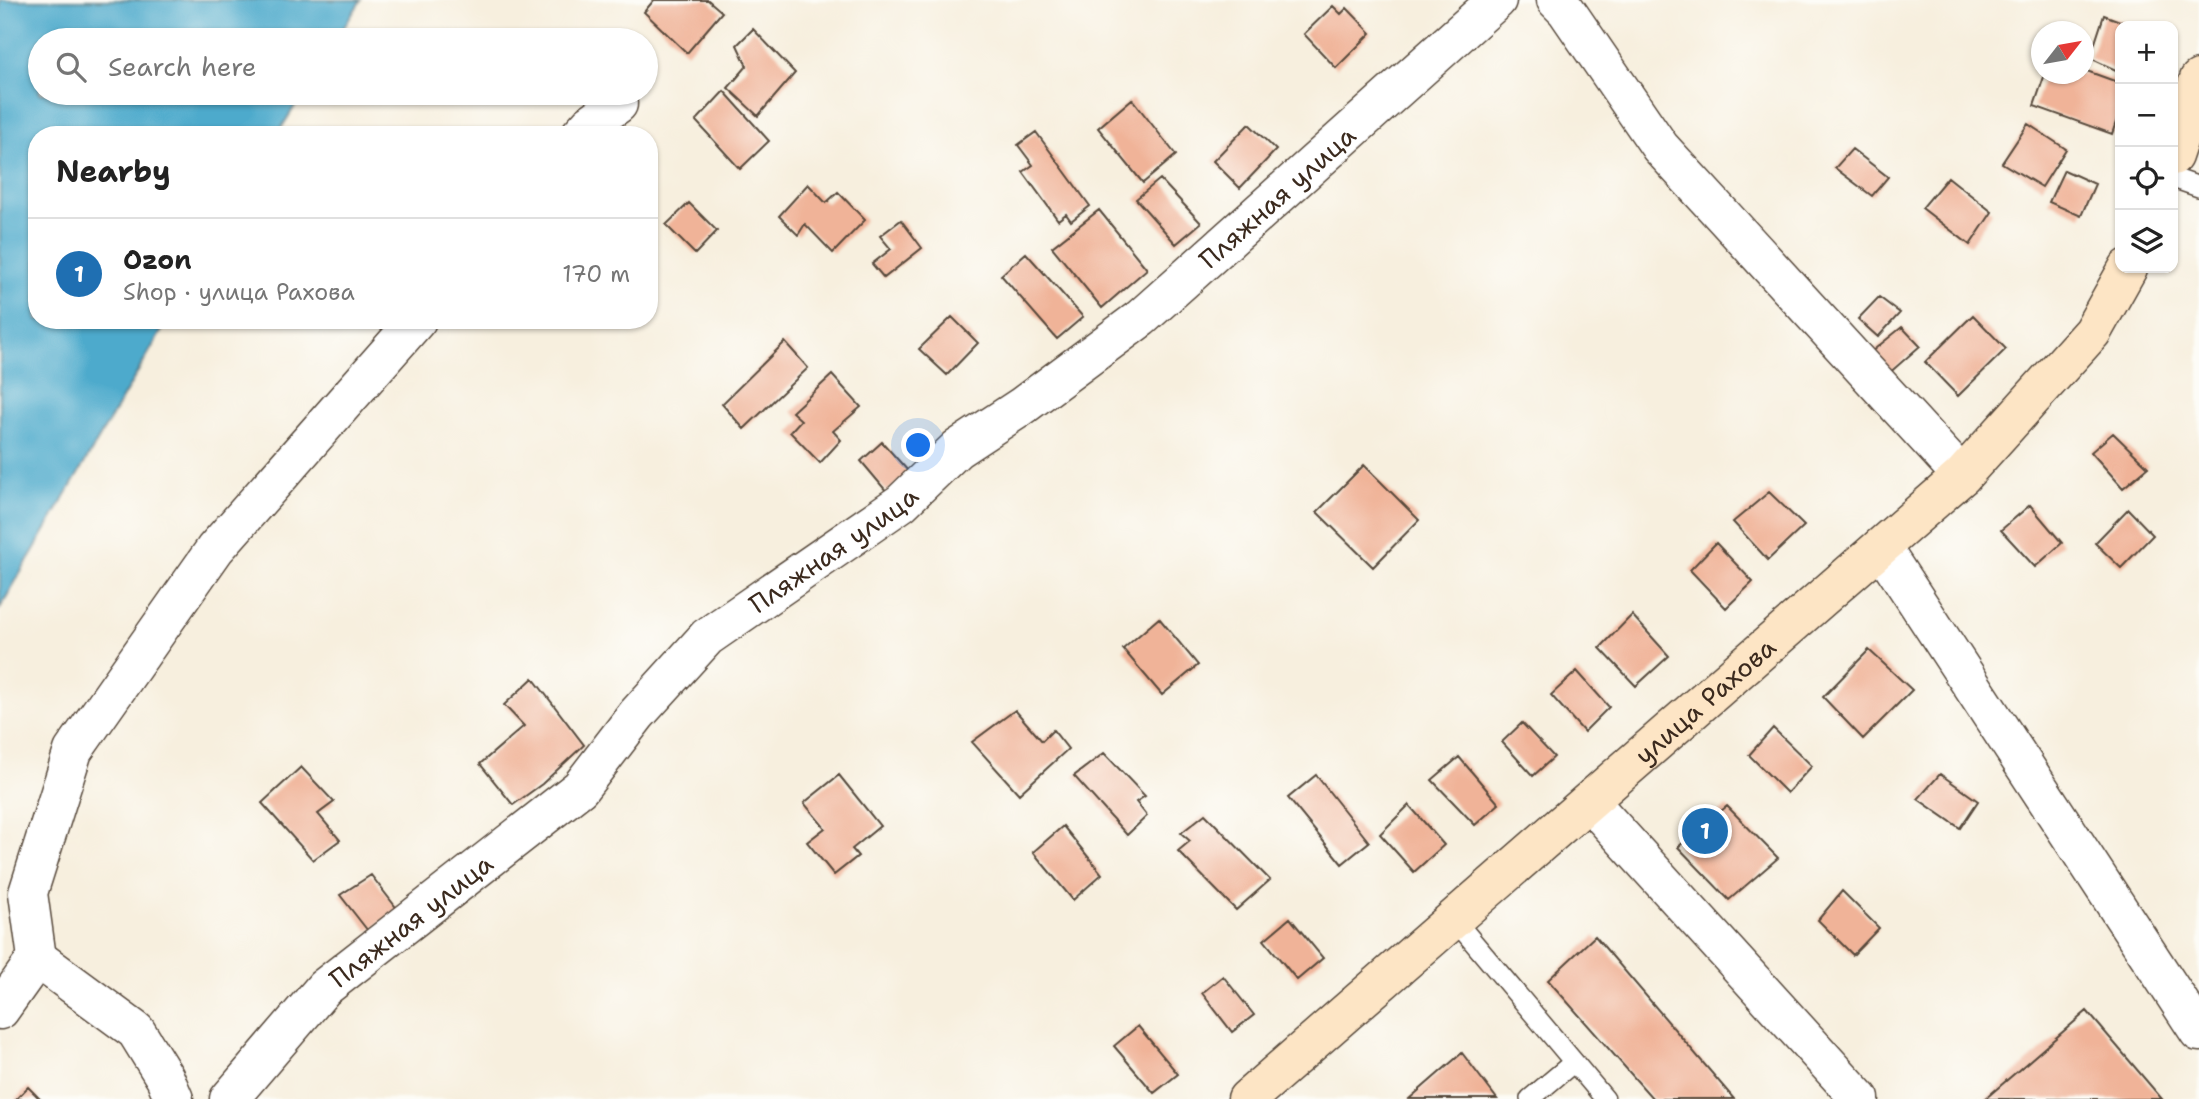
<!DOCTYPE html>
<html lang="en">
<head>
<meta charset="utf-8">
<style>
	:root { --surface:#fff; --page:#f2f2f2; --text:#222; --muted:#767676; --line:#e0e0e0; --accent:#1f6fb2 }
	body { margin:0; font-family:"Shantell Sans",sans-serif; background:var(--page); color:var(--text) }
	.controls { position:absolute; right:21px; top:21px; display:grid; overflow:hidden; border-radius:14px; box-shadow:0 2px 5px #0004 }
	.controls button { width:63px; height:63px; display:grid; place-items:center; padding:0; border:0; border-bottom:2px solid var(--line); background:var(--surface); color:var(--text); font:35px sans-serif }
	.compass { position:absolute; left:2031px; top:21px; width:63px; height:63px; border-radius:50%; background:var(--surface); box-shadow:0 2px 5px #0004; rotate:59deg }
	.you { position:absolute; left:919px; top:446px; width:24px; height:24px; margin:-18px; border:5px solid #fff; border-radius:50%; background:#1a73e8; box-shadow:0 0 0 10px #1a73e833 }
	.badge { display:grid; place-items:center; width:46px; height:46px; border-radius:50%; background:var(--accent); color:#fff; font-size:23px; font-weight:700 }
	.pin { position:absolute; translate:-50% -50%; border:4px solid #fff; box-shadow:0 2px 7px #0006 }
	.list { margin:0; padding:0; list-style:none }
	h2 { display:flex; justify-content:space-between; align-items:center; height:91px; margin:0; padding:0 28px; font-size:30px }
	h2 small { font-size:23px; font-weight:400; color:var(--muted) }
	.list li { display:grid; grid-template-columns:46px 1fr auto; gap:21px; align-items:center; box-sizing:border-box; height:112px; padding:0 28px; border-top:2px solid var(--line) }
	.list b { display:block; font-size:26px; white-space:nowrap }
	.list p { margin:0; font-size:23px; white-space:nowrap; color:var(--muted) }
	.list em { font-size:23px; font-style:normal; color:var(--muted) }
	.icon { flex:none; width:38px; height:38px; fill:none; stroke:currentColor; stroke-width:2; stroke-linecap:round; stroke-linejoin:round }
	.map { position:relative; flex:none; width:2199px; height:1099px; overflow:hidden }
	.search { position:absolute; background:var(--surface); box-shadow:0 2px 5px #0004; left:28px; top:28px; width:630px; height:77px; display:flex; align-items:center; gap:18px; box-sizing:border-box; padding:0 24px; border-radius:38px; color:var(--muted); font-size:26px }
	.panel { position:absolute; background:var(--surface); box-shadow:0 2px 5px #0004; left:28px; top:126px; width:630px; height:203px; border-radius:28px }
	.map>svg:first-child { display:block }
</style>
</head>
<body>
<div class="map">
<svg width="2199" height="1099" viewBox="0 0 2199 1099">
	<rect width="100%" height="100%" fill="#fdfcf7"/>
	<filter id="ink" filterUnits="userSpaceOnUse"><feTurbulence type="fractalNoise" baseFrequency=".0143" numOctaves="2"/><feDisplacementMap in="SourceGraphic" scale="14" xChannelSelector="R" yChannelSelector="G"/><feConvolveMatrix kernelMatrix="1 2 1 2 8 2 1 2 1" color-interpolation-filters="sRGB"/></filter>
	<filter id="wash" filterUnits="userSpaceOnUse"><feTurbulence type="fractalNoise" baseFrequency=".00686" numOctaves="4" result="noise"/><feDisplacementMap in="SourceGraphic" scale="28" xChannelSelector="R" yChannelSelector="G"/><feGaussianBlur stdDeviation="1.57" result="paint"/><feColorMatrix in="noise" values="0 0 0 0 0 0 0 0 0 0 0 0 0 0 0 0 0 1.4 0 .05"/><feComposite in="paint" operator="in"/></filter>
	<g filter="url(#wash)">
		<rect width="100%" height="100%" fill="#f7efde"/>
		<path fill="#4daacc" stroke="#446a75" stroke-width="2" d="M0,0H361L336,40H40V93H303L277,135H37V320H168L0,608Z"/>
		<g id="blocks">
			<path fill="#f0b398" d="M654,0H708L722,12L687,53L644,12Z
				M1333,6L1341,14L1347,8L1371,33L1336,68L1304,34Z
				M2104,15L2133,26H2120V72L2090,58Z
				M753,29L795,73L758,116L728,88L747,66L737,45Z
				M2084,70L2120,83V110L2112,134L2034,106L2045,74H2084Z
				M724,91L769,141L740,169L696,121Z
				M1132,99L1176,155L1143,183L1098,128Z
				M1249,124L1276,150L1240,188L1213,161Z
				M2028,124L2066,149L2042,187L2002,163Z
				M1036,132L1090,206L1071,221L1066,214L1058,220L1023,172L1033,165L1018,145Z
				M1852,149L1888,177L1872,196L1835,168Z
				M2064,170L2095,184L2081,216L2049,202Z
				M1948,177L1992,212L1970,245L1922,208Z
				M1160,179L1201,223L1176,244L1136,199Z
				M808,184L826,203L838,192L865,220L833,253L805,224L798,235L779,216Z
				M689,203L717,231L695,254L666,225Z
				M1099,210L1147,269L1102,308L1052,247Z
				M901,220L922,248L884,278L872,264L891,249L880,236Z
				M1026,253L1083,317L1057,339L1001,275Z
				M1879,297L1900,313L1878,337L1858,319Z
				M1973,315L2006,349L1958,396L1925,362Z
				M952,317L978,343L947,375L919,349Z
				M1902,327L1920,346L1886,376L1866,356Z
				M785,342L808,368L744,429L722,404Z
				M832,375L861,407L833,431L841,440L820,463L790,432L801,420L792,412Z
				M2113,433L2148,467L2123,488L2091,452Z
				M882,442L909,472L887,492L861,461Z
				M1364,465L1419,520L1373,567L1317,512Z
				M1769,492L1804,526L1768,560L1733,522Z
				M2030,505L2062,543L2035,567L2001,530Z
				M2128,509L2153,535L2121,568L2095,543Z
				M1716,543L1753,582L1726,608L1690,570Z
				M1632,615L1669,656L1636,686L1600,648Z
				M1159,618L1198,665L1162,695L1123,649Z
				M1869,650L1912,690L1863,739L1823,697Z
				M1577,671L1609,707L1584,732L1551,695Z
				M533,678L584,745L542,784L513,805L480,764L524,726L504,705Z
				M1015,710L1042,741L1053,730L1068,749L1019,794L972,742Z
				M1522,723L1554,757L1533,776L1502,742Z
				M1773,728L1812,766L1787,793L1749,755Z
				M1104,753L1145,796L1136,802L1147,816L1127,835L1074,776Z
				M1459,757L1499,804L1475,825L1432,780Z
				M301,767L334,802L318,814L340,840L313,860L262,803Z
				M1940,774L1978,801L1960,828L1918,799Z
				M839,775L880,826L852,849L858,856L834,875L807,842L825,828L804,803Z
				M1316,775L1369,842L1342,864L1288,798Z
				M1409,805L1444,845L1414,872L1380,834Z
				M1727,806L1778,858L1729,900L1678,847Z
				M1205,814L1270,880L1236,910L1178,851L1190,841L1181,833Z
				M1063,826L1102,874L1073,900L1033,852Z
				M371,875L398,910L368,931L340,895Z
				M1842,891L1879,928L1853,955L1818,920Z
				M1290,918L1323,958L1297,980L1264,940Z
				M1595,936L1734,1099H1653L1548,980Z
				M1223,976L1254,1015L1232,1032L1202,993Z
				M2087,1011L2162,1099H1985Z
				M1138,1026L1178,1074L1154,1093L1114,1046Z
				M1462,1053L1497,1099H1409Z
				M28,1087L40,1099H16Z"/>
		</g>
	</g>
	<g filter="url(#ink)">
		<use href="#blocks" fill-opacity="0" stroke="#57483b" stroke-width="2"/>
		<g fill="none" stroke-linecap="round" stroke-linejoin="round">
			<defs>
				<path id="lane" d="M2173,178L2199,187
					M1453,918L1605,1099
					M1530,1099L1574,1062"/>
				<g id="street">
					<path d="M1556,0L1566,10L1660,147L1962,476"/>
					<path d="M580,135L590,124L618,104"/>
					<path d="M1881,547L2199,1032"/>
					<path d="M1590,802L1860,1099"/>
					<path d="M37,958L136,1031L165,1078L174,1099"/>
					<path d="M0,1010L37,958L28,893L73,751L215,549L417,320"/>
					<path id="s1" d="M229,1099L324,988L580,788L637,714L707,637L901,503L957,449L1021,407L1141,318L1497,0"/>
				</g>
				<g id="secondary">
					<path d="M2173,156L2199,79"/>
					<path id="s2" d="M1247,1099L1962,476L2092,332L2128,268"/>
				</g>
			</defs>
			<use href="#lane" stroke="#57483b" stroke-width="22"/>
			<use href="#street" stroke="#57483b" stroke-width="41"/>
			<use href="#secondary" stroke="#57483b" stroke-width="41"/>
			<use href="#lane" stroke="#fff" stroke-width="19"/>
			<use href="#street" stroke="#fff" stroke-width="38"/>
			<use href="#secondary" stroke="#fde5c5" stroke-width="38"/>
		</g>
	</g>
	<g text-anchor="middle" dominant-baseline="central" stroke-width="6" stroke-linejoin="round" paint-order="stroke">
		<g font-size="26" fill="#3b2a1e" stroke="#fdfcf7">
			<text stroke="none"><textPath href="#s1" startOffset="1390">Пляжная улица</textPath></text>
			<text stroke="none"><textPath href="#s1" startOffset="822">Пляжная улица</textPath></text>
			<text stroke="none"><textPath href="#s2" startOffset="607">улица Рахова</textPath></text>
			<text stroke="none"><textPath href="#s1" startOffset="256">Пляжная улица</textPath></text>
		</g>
	</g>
</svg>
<div class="controls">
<button>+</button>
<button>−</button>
<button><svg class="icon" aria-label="locate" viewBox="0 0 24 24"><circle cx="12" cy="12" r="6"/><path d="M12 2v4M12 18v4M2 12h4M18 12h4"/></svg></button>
<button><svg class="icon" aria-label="layers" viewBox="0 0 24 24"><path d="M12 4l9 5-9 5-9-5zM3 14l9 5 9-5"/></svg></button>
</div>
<svg class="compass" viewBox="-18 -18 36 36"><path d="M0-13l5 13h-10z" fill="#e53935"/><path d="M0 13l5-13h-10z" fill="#767676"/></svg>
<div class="you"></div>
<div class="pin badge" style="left:1705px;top:831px">1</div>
<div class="search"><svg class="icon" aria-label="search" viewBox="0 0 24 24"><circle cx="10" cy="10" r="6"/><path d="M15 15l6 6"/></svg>Search here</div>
<section class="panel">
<h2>Nearby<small></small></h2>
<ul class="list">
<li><span class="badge">1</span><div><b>Ozon</b><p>Shop · улица Рахова</p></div><em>170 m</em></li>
</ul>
</section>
</div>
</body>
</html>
